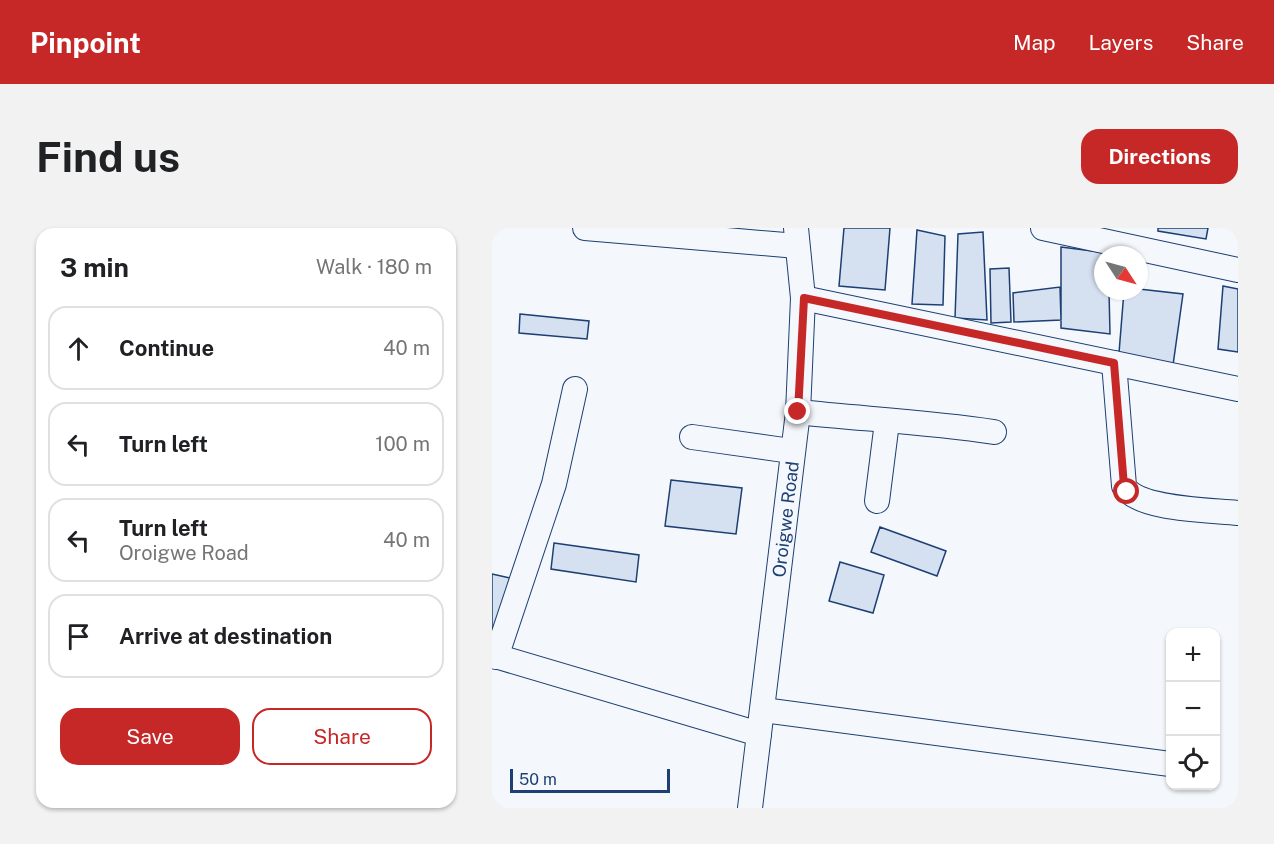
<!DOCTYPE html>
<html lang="en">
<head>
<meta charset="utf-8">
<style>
	:root { --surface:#fff; --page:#f2f2f2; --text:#202124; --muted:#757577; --line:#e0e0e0; --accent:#c62828 }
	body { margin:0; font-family:"Public Sans",sans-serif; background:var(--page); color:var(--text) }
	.controls { position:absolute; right:18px; bottom:18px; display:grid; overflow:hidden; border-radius:12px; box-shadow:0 2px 4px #0004 }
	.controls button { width:54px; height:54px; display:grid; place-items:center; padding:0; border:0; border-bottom:2px solid var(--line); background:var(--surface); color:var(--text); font:30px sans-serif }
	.compass { position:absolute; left:602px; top:18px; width:54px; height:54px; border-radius:50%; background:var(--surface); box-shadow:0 2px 4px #0004; rotate:126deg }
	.scale { position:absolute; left:18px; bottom:15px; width:160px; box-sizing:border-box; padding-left:6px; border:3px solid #1d3f73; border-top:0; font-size:16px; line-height:21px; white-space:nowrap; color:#1d3f73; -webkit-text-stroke:4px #f4f7fb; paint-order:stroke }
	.stop { position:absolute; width:18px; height:18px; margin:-14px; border:4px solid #c62828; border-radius:50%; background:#fff }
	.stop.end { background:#c62828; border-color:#fff; box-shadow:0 2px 6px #0008 }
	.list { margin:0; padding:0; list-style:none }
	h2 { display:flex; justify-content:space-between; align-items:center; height:78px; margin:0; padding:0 24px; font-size:26px }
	h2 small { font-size:20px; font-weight:400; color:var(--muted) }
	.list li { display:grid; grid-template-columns:39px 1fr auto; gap:18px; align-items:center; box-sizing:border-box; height:84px; margin:0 12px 12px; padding:0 12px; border:2px solid var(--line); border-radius:18px }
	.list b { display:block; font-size:22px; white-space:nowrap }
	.list p { margin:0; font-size:20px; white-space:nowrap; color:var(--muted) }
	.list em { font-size:20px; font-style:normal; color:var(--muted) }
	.actions { display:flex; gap:12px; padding:18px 24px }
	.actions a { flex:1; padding:14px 0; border:2px solid var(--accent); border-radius:18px; text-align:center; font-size:21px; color:var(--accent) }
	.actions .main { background:var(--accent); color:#fff }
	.icon { flex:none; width:33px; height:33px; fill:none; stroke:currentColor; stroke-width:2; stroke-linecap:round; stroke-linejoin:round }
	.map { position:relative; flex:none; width:746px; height:580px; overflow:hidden; border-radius:18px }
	header { display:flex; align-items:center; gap:36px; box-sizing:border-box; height:84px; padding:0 30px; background:var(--accent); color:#fff }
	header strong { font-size:28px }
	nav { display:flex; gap:33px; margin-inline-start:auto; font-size:21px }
	.intro { display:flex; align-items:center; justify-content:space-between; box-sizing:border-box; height:144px; padding:0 36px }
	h1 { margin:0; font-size:42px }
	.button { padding:15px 27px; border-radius:18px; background:var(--accent); color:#fff; font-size:21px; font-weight:700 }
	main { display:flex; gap:36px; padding:0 36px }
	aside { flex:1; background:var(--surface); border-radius:18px; box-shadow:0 2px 4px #0004 }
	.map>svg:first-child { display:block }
</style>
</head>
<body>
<header>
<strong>Pinpoint</strong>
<nav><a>Map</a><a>Layers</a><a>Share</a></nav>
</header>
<div class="intro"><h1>Find us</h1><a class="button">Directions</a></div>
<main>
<aside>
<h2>3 min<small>Walk · 180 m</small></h2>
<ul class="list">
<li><svg class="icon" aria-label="ahead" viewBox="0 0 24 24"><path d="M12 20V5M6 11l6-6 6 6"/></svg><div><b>Continue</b></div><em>40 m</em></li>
<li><svg class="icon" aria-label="left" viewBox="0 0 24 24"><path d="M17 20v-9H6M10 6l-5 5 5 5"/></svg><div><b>Turn left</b></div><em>100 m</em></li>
<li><svg class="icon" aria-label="left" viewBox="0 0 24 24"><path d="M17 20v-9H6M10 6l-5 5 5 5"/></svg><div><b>Turn left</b><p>Oroigwe Road</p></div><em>40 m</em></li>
<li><svg class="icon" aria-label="arrive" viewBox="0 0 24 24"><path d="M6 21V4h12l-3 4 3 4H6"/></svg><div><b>Arrive at destination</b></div></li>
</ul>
<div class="actions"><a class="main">Save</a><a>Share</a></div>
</aside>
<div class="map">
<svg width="746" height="580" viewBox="0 0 746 580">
	<rect width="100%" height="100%" fill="#f4f7fb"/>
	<path fill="#d5e0f0" stroke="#1d3f73" stroke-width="1.5" d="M352,0H398L393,62L347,58Z
		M666,0H716L714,11L666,3Z
		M425,2L453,8L451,77L420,76Z
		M491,4L495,92L463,90L466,6Z
		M569,19L616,25L617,27H611V63H617L618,106L569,100Z
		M517,40L519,94L499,95L498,41Z
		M731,58L746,61V124L726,121Z
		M568,59L569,92L522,94L521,65Z
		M647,61L691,66L681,137L627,125L632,63H647Z
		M28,86L97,93L95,111L27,105Z
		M179,252L250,260L244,306L173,298Z
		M388,299L454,323L445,348L379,324Z
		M62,315L147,327L144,354L59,341Z
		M348,334L392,347L381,385L337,373Z
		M0,346L18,350L4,399L0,400Z"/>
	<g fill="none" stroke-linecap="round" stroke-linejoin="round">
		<defs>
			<g id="minor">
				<path d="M93,0L305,18"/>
				<path d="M551,0L746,42"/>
				<path d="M311,70L746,161"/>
				<path d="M622,135L632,258C645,282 719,282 746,285"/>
				<path d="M306,184C371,191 437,194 502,204"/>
				<path d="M200,209L299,223"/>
				<path d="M385,273L395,194"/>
				<path d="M0,427L267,506"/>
				<path d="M4,429L62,256L83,161"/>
				<path d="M271,482L678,536"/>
				<path id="s1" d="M258,580L306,184L311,70L304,0"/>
			</g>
		</defs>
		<use href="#minor" stroke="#1d3f73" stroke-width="26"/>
		<use href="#minor" stroke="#f4f7fb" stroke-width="24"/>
	</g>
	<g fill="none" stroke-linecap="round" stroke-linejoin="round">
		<path stroke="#c62828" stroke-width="8" d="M306,184L312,70L622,135L632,258L635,264"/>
	</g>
	<g text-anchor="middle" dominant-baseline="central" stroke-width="4.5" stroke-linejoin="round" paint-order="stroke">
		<g font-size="18" fill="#1d3f73" stroke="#f4f7fb">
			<text stroke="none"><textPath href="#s1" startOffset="291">Oroigwe Road</textPath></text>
		</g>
	</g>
</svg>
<div class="controls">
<button>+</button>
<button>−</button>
<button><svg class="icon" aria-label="locate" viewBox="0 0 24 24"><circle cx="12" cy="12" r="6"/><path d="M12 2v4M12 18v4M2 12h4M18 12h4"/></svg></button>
</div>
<svg class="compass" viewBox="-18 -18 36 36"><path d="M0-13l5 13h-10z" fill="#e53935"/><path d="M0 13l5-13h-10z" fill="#757577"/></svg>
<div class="scale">50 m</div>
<div class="stop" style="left:635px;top:264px"></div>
<div class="stop end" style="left:306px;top:184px"></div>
</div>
</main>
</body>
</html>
